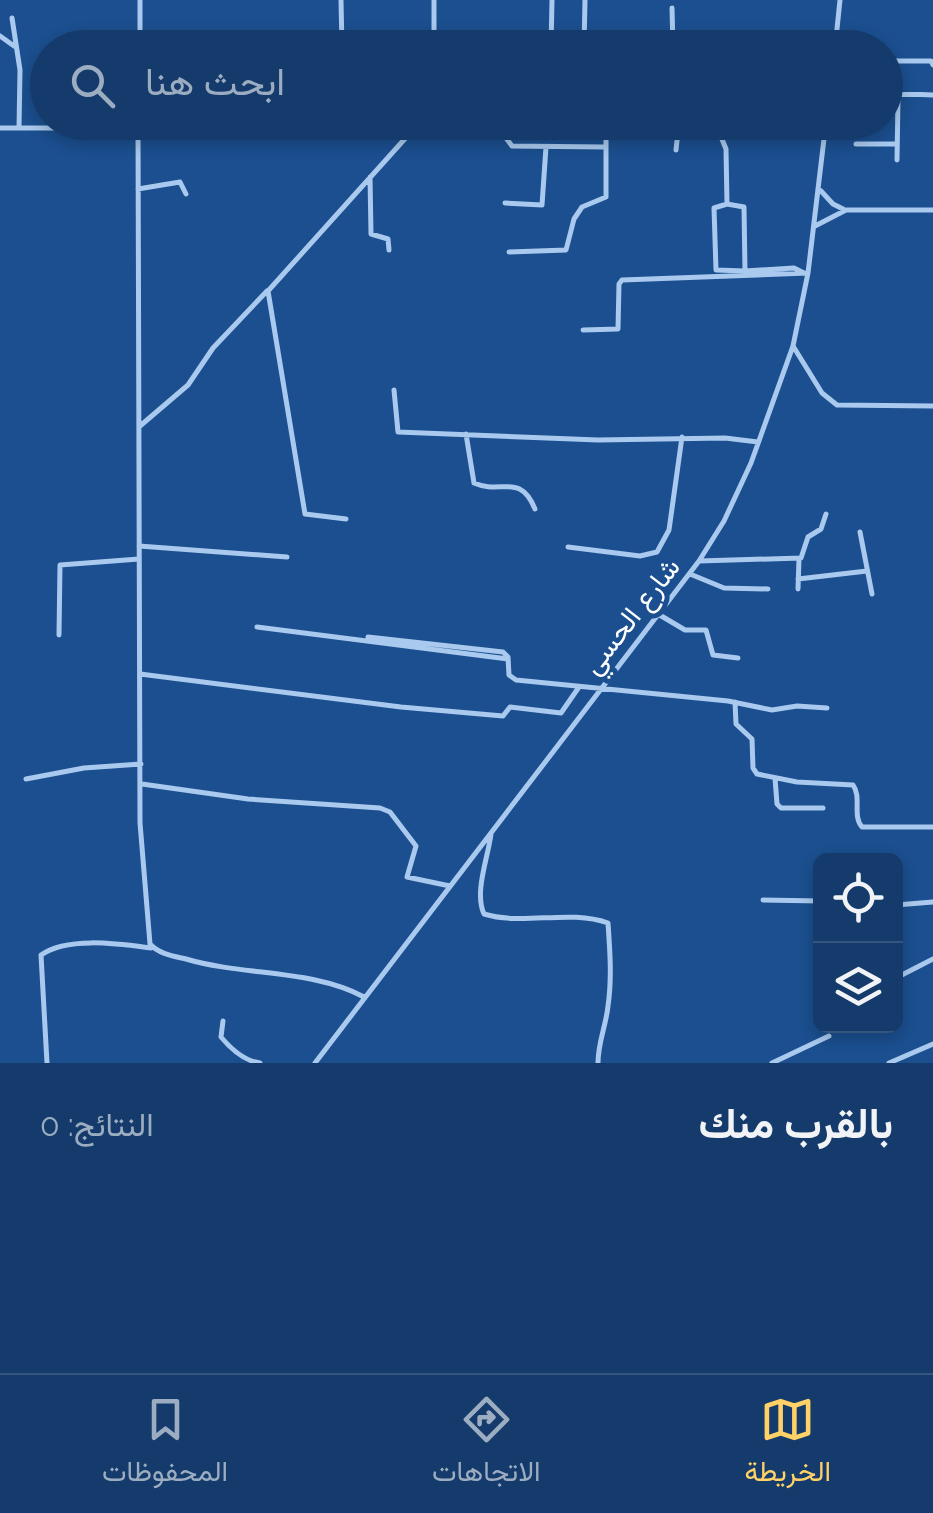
<!DOCTYPE html>
<html lang="ar">
<head>
<meta charset="utf-8">
<style>
	:root { --surface:#143b6b; --page:#214673; --text:#f1f3f6; --muted:#9dadc1; --line:#33557e; --accent:#ffd166 }
	body { margin:0; font-family:Raleway,Vazirmatn,sans-serif; background:var(--page); color:var(--text); direction:rtl }
	.controls { position:absolute; right:30px; bottom:30px; display:grid; overflow:hidden; border-radius:15px; box-shadow:0 5px 15px #0003 }
	.controls button { width:90px; height:90px; display:grid; place-items:center; padding:0; border:0; border-bottom:2px solid var(--line); background:var(--surface); color:var(--text); font:50px sans-serif }
	.list { margin:0; padding:0; list-style:none }
	h2 { display:flex; justify-content:space-between; align-items:center; height:130px; margin:0; padding:0 40px; font-size:42px }
	h2 small { font-size:32px; font-weight:400; color:var(--muted) }
	.icon { flex:none; width:55px; height:55px; fill:none; stroke:currentColor; stroke-width:2; stroke-linecap:round; stroke-linejoin:round }
	.map { position:relative; flex:none; width:933px; height:1063px; overflow:hidden; direction:ltr }
	.search { position:absolute; background:var(--surface); box-shadow:0 5px 15px #0003; left:30px; right:30px; top:30px; height:110px; display:flex; align-items:center; gap:25px; box-sizing:border-box; padding:0 35px; border-radius:55px; color:var(--muted); font-size:38px }
	.sheet { height:310px; background:var(--surface) }
	nav { display:flex; justify-content:space-around; align-items:center; box-sizing:border-box; height:140px; border-top:2px solid var(--line); background:var(--surface); font-size:28px; color:var(--muted) }
	nav a { display:grid; justify-items:center; gap:5px }
	nav .on { color:var(--accent) }
	.map>svg:first-child { display:block }
</style>
</head>
<body>
<div class="map">
<svg width="933" height="1063" viewBox="0 0 933 1063">
	<rect width="100%" height="100%" fill="#1b4f8f"/>
	<g fill="none" stroke-linecap="round" stroke-linejoin="round">
		<path stroke="#a9c9ee" stroke-width="5" d="M140,0V48
			M341,0L342,48
			M434,0V48
			M672,8L673,48
			M12,18L20,70L19,128
			M0,36L14,46
			M551,48L552,0
			M584,48L585,0
			M835,48L840,0
			M886,61L898,99L897,160
			M886,61H931L933,65
			M886,93L933,95
			M138,122L140,823L150,944C159,954 173,956 186,959C243,976 312,969 364,997
			M506,122V138L512,146L604,147
			M715,122L726,149L727,204L744,207L745,271L794,268L804,273
			M0,128H84L154,122
			M856,144H897
			M676,150L679,122
			M370,177L371,234L388,239L389,250
			M138,189L180,182L186,194
			M821,191L833,204L843,209
			M505,203L542,205L546,147
			M727,204L714,208L716,270L745,271
			M815,226L846,210H933
			M509,252L566,250L574,219L582,207L606,197V122
			M583,330L618,329L619,284L622,280L808,273
			M793,346L822,393L837,405L933,406
			M394,390L398,432L598,440L725,438L758,442
			M140,426L188,385L213,348L267,291
			M466,434L474,483C501,495 520,472 535,509
			M346,519L305,514L268,291L420,122
			M860,532L872,594
			M139,546L287,557
			M568,547L640,556L657,552L669,530L682,437
			M699,561L801,558L808,537L821,529L826,514
			M690,574L724,588L768,589
			M798,579L867,571
			M798,589L799,559
			M658,614L685,630H706L713,655L738,658
			M257,627L508,659
			M59,635L60,565L139,559
			M368,637L503,652L508,657L509,675L516,680L728,701L772,710L797,706L827,708
			M140,674L401,707L503,716L510,707L561,713L579,687
			M735,702L736,724L752,739L753,768L757,774L797,782L853,785C862,797 852,816 862,827H933
			M775,778L777,804L781,808H823
			M26,779L84,768L141,764
			M142,784L248,799L380,808L390,812L416,846L407,877L450,886
			M491,834C488,858 474,892 484,914C524,926 568,909 608,923C610,951 612,979 608,1006C606,1026 598,1042 598,1063
			M763,900L820,901
			M896,905L933,902
			M896,978L933,959
			M223,1021L221,1037C231,1049 245,1061 260,1063
			M47,1063L41,955C67,936 120,944 151,948
			M315,1063L699,561L724,521L751,463L793,346L808,273L826,122
			M772,1063L829,1036
			M889,1063L933,1044"/>
	</g>
	<g text-anchor="middle" dominant-baseline="central" stroke-width="10" stroke-linejoin="round" paint-order="stroke">
		<g font-size="28" fill="#fff" stroke="#1b4f8f">
			<text transform="translate(631 616) rotate(-52)">شارع الحسي</text>
		</g>
	</g>
</svg>
<div class="controls">
<button><svg class="icon" aria-label="locate" viewBox="0 0 24 24"><circle cx="12" cy="12" r="6"/><path d="M12 2v4M12 18v4M2 12h4M18 12h4"/></svg></button>
<button><svg class="icon" aria-label="layers" viewBox="0 0 24 24"><path d="M12 4l9 5-9 5-9-5zM3 14l9 5 9-5"/></svg></button>
</div>
<div class="search"><svg class="icon" aria-label="search" viewBox="0 0 24 24"><circle cx="10" cy="10" r="6"/><path d="M15 15l6 6"/></svg>ابحث هنا</div>
</div>
<section class="sheet">
<h2>بالقرب منك<small>النتائج: 0</small></h2>
<ul class="list">
</ul>
</section>
<nav>
<a class="on"><svg class="icon" aria-label="map" viewBox="0 0 24 24"><path d="M3 6l6-2 6 2 6-2v14l-6 2-6-2-6 2zM9 4v14M15 6v14"/></svg>الخريطة</a>
<a><svg class="icon" aria-label="directions" viewBox="0 0 24 24"><path d="M12 3l9 9-9 9-9-9zM9 14v-3h6M13 9l2 2-2 2"/></svg>الاتجاهات</a>
<a><svg class="icon" aria-label="saved" viewBox="0 0 24 24"><path d="M7 4h10v16l-5-4-5 4z"/></svg>المحفوظات</a>
</nav>
</body>
</html>
